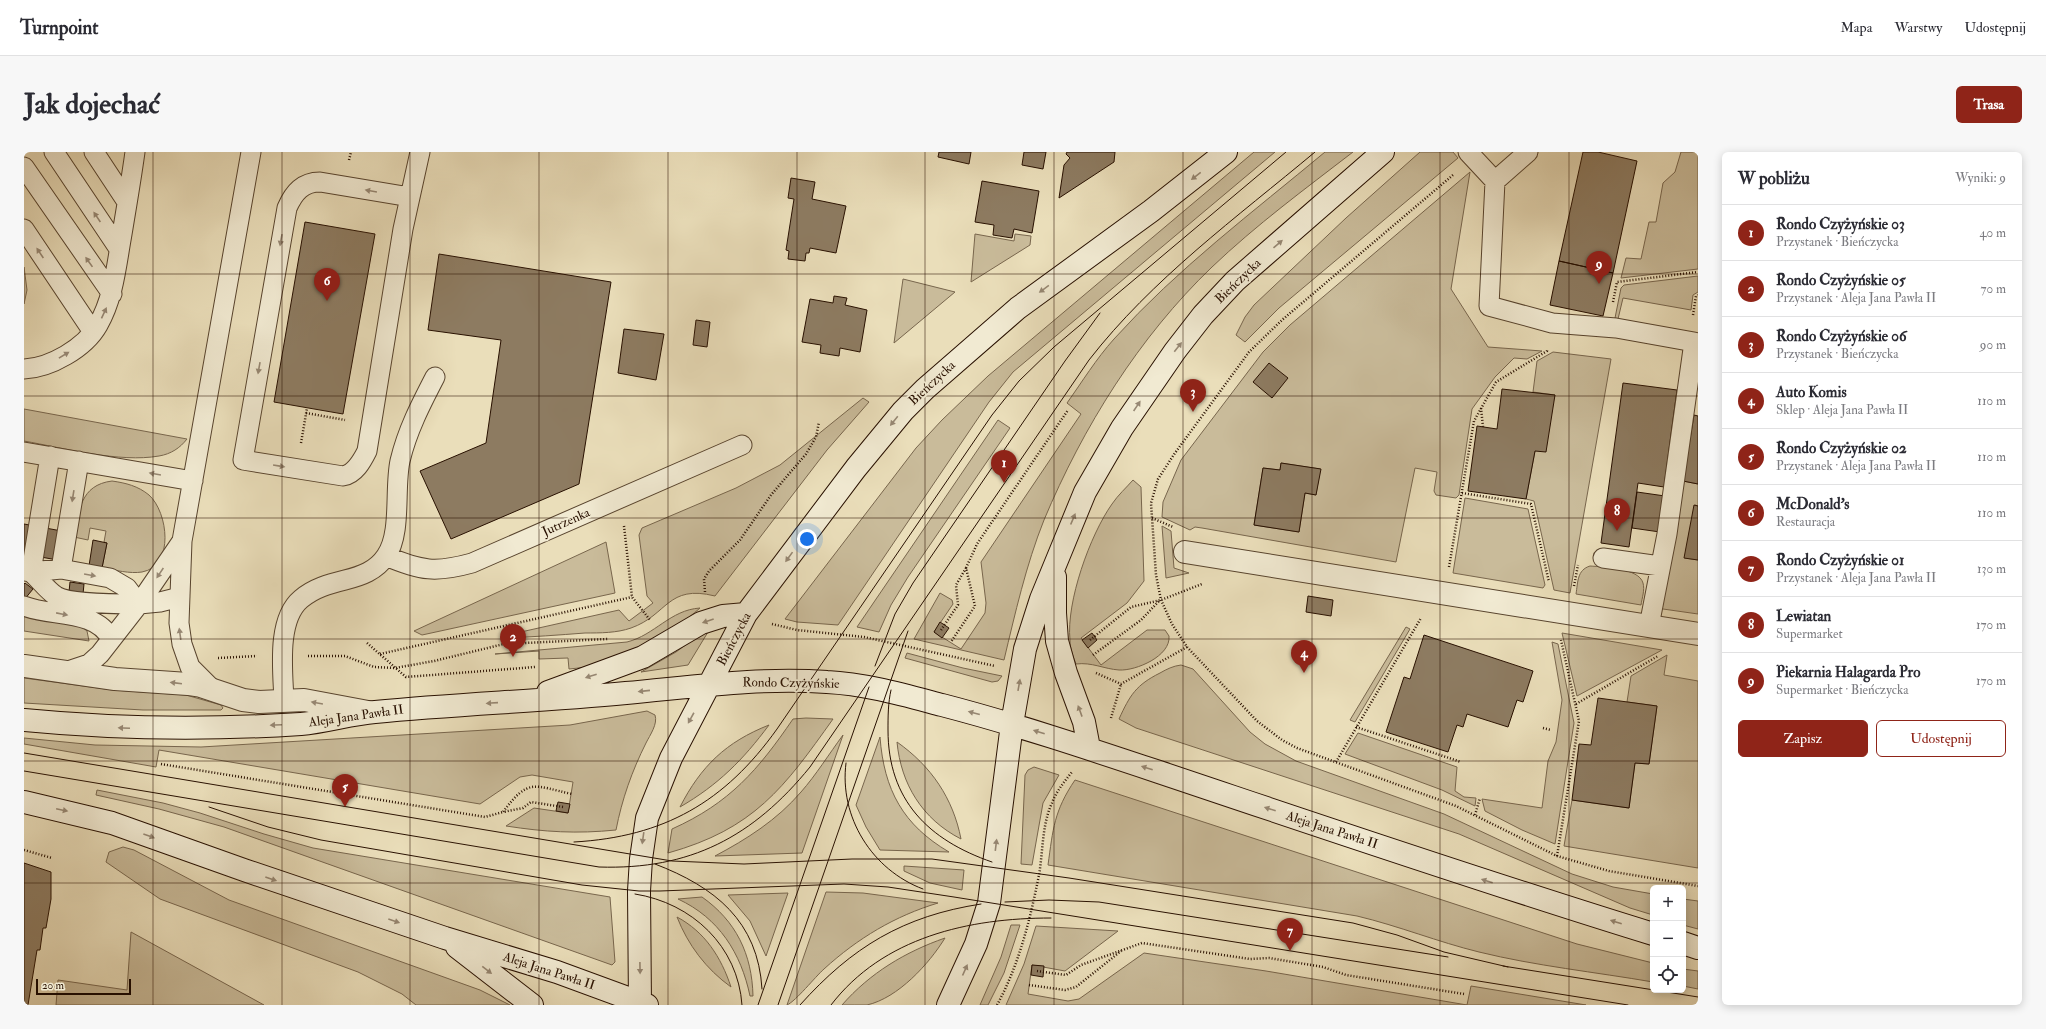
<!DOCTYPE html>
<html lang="pl">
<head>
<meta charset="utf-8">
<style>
	:root { --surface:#fff; --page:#f7f7f7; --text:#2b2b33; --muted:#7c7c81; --line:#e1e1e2; --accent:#8f2418 }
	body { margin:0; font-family:"IM FELL Double Pica",serif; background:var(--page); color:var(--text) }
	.controls { position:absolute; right:12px; bottom:12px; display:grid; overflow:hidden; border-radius:6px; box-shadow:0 2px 10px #0003 }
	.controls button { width:36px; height:36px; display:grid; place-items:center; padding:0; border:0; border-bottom:1px solid var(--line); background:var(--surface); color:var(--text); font:20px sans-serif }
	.scale { position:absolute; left:12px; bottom:10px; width:95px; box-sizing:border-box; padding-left:4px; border:2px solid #281000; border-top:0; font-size:11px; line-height:14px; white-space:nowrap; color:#281000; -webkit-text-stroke:3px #f1ead2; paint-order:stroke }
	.you { position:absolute; left:783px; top:387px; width:14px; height:14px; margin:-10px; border:3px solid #fff; border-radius:50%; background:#1a73e8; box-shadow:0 0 0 6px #1a73e833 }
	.badge { display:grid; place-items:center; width:26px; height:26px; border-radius:50%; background:var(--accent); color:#fff; font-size:13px; font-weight:700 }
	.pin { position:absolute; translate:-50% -33px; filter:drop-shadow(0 1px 2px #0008) }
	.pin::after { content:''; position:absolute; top:21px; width:14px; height:12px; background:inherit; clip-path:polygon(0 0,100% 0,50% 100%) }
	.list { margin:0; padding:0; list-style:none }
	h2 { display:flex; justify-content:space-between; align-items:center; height:52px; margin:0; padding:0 16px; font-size:17px }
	h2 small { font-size:13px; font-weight:400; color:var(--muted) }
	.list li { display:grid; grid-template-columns:26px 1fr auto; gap:12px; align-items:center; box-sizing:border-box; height:56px; padding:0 16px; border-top:1px solid var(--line) }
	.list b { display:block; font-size:15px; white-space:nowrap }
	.list p { margin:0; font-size:13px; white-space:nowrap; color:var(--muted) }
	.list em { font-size:13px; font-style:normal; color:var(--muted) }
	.actions { display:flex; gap:8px; padding:12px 16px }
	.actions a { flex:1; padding:9px 0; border:1px solid var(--accent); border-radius:6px; text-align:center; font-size:14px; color:var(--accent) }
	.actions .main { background:var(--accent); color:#fff }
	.icon { flex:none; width:22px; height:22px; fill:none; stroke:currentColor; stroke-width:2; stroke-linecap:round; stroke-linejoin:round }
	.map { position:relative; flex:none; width:1674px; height:853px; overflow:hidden; border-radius:6px }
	header { display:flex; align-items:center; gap:24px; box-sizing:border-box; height:56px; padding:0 20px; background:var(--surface); border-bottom:1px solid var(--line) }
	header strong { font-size:19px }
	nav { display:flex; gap:22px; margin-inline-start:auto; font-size:14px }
	.intro { display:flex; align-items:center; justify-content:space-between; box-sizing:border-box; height:96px; padding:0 24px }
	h1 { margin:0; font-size:28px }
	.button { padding:10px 18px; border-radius:6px; background:var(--accent); color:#fff; font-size:14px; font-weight:700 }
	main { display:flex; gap:24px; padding:0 24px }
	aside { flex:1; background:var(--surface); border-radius:6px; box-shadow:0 2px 10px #0003 }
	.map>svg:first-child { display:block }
</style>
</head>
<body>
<header>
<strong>Turnpoint</strong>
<nav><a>Mapa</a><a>Warstwy</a><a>Udostępnij</a></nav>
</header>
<div class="intro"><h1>Jak dojechać</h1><a class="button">Trasa</a></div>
<main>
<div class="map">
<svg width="1674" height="853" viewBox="0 0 1674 853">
	<rect width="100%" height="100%" fill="#eadeba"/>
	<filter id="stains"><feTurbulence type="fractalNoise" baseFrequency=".005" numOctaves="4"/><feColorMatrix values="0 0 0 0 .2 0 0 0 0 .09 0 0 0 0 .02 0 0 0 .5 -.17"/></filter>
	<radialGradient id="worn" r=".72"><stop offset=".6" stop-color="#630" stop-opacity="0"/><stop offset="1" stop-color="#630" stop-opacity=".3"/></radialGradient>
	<path fill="#c9bb9a" stroke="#78664d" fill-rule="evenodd" d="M1230,0H1251L989,220L965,250L814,473L773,470L761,467L892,296L918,268L964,224Z
		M1301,0H1329C1281,37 1232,73 1188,115C1115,185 1059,275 1020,368C1002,413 991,462 980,508L890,487L916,441L928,448L929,452L910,480L937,497L961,461L962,451L957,410L1057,262L1043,251C1058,230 1072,207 1090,187C1153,117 1229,60 1301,0Z
		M1396,0H1429L1434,6L1255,156L1221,190L1212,183L1221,165L1230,153L1322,66Z
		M1657,0H1674V117L1597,126L1602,106L1617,107L1625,70H1632L1639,31L1651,20Z
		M1446,20L1427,137L1464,195L1518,199L1503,207L1490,206L1471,225L1448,257L1435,343L1432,346L1412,343L1410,339L1413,320L1391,316L1372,410L1178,376L1171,375L1166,378L1138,365L1139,350L1157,308L1239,200L1266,173ZM1257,311L1296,317L1292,343L1281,341L1275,380L1230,373L1239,316L1256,318Z
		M951,82L990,89L991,82L1007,84L1006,93L947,130Z
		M0,115L3,138L0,152Z
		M1674,124V140L1669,143L1667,158L1599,146L1594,167L1591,166L1597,136L1600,133Z
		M879,127L931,140L870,191Z
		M1529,200L1587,207L1546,441L1530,438L1510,349L1502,347L1511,299L1531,243L1509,240L1513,209Z
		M839,246L845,250L803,298L691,444C643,432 644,463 607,476C593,481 576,481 561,481C535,483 508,485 481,486L479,484L595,458L605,469L629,451L623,444L615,383L618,376L712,336L756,313Z
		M0,257L163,287C156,296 147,302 135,304C96,311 39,296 0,289Z
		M974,268L986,276L884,425L867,453L855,480L833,475Z
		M1109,328L1117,335L1120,429L1103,451L1057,486L1077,513L1123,478H1141L1145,484C1147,504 1112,519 1095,518C1080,517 1068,510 1052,512C1049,504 1046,497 1046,488C1042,450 1066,383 1088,352C1094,343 1102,336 1109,328Z
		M88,329C102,331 114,334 125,343C144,360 151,414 118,420C106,422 91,418 78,416L83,391L80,390L82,379L66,376L64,388L50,385C55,359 56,333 88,329Z
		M1659,329L1674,332V354L1671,353L1661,406L1674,408V462L1639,457L1637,455Z
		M1441,346L1504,357L1521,433L1519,436L1429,421Z
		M1138,374L1147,379L1150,416L1165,421L1142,426Z
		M582,390L591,441L398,483L390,479Z
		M1566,414C1580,415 1615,416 1619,431C1621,438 1618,446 1617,453L1552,442C1554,430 1553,418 1566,414Z
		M676,456C649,480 609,502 575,512C565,515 555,516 545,517L544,506L515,507V499L471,502L603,490C631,483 646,458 676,456Z
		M0,463L58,475L63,479L65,489L0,479Z
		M1382,475L1386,477L1331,570L1326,568Z
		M682,478L684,480L664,513L617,520L652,500Z
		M1538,481L1638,498L1553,544Z
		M1528,490L1534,492L1550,571L1531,692L1498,678L1461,659L1458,647L1518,656L1524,609L1532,590L1538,548Z
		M883,501L939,516L978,524L974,529L968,530L881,506Z
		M1643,503L1640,523L1674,529V716L1540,694L1548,648L1605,656L1611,611L1625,612L1633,554L1603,550L1607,524Z
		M1157,513L1169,517L1226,580L1241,592L1272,609L1420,662L1548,722L1589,735L1629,742V763L1606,756L1435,682L1112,576L1095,567C1106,543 1112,533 1136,521C1143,517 1149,514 1157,513Z
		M0,526L89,538L162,543L197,553L199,556L197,558H119L0,551Z
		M623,559L631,563C634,572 626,583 622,591C608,619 598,647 592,678C552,682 521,680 482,674L510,656L544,661L549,630L508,623L496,625L456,652L135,598L132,615L0,592V586L71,593L177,595L546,573Z
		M782,566L809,567C760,636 730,677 644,701L648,677C706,651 734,618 769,567Z
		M745,573C719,608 694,633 656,655C677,614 702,590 745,573Z
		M1334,581L1433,615L1431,639L1440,645L1452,646L1451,654L1418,638L1321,602Z
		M819,583L778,701L691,704C723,687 753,668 777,640C792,623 805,602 819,583Z
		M856,585C860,638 879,673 925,700L856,698L842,675L832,653Z
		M873,590C907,614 929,646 937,687C898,667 877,632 873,590Z
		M1010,615L1035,623L1019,651L1008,713L997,712L1001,623L1004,618Z
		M1051,628L1553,792L1629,811V830C1571,820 1512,814 1455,800C1414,790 1375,774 1333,764L1024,713C1029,677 1030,659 1051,628Z
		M73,638L139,651L176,661L240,682L289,696L586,745L591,810L588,813L200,675L135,657L72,643Z
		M99,695L110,698L205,748L456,838L486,853H392L378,842L334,820L136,747L82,710L85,700Z
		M880,714L940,718L938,738L906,731L880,719Z
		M802,740L839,741L914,751C871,764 834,786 800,817C791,825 772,849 763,853Z
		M764,741L742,804L726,769L704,743Z
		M678,745C712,769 728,802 729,844H726C717,801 695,766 654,747Z
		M1659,747L1674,749V777L1659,773Z
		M653,765C681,780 697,805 707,835C682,817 664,793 653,765Z
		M987,773H996L980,821L964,853H956L977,805Z
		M1012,774L1094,779L1041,819L1008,813L1004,842L1044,849L1055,847L1120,801L1242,819L1443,853L1447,834L1562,853H982L1000,812Z
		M107,780L240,853H32L34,828L103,838Z
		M921,786C905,812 874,846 843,853C835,853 826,853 818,853C846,821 881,800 921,786Z
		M1659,817L1674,819V837L1659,834Z"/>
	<path fill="#8d7b61" stroke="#281000" d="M915,0H947L945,12L914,5Z
		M1000,0H1022L1019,17L998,13Z
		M1043,0H1091L1090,10L1035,46L1040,13L1046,6L1042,2Z
		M1559,0H1574L1613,9L1589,121L1535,109Z
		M767,26L791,30L788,47L822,54L812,101L786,96L785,101H782L781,109L764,107L765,99L762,98L770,47L764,46Z
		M958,29L1015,39L1008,81L990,77L988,86L969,83L970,73L951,70Z
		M281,70L351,82L319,262L250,250Z
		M415,102L587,130L555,332L427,387L396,319L462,291L477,188L404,178Z
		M1535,109L1589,121L1579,164L1526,153Z
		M810,144L823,146L821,153L843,158L836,200L816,196L815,204L796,201L797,193L778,190L786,147L809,151Z
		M672,168L686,170L683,195L669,193Z
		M600,177L640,182L632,228L594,221Z
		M1245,211L1264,226L1248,246L1229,230Z
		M1599,231L1653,238L1640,335L1614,331L1605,395L1577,391Z
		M1478,237L1531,243L1522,300L1511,299L1502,347L1444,339L1453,274L1473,277Z
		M1670,263L1674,264V332L1659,329Z
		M1257,311L1297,317L1292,343L1281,341L1275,380L1230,373L1239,316L1256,318Z
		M1613,340L1641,344L1636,380L1608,376Z
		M1670,353L1674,354V408L1660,406Z
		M0,372L43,380L39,409L0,402Z
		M69,388L83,391L78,416L65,414Z
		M46,430L60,432L59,442L45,440Z
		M1,431L9,437L0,448V432Z
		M1284,444L1309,448L1307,464L1282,460Z
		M916,470L925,476L918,486L910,480Z
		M1068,481L1073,488L1064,496L1058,488Z
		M1400,483L1509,519L1499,550L1493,548L1484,575L1443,562L1439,575L1433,573L1424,600L1362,580L1380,525L1386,527Z
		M1574,546L1633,554L1625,612L1611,611L1605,656L1548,648L1555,592L1567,593Z
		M534,650L546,652L544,661L532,659Z
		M0,711L27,720V747L22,776H19L16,798H13L4,853H0Z
		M1008,813L1020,814L1019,825L1007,823Z"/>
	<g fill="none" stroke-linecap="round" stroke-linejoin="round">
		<defs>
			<path id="lane" d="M30,0L95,97
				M70,0L103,50
				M1444,0L1471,29L1504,0
				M0,15L88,142
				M1471,29L1465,154L1528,171L1592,176L1670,190L1643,382L1625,474
				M386,45L296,30C279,30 270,40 263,56L219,308L319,324C331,322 338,309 343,299L379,77L396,0
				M0,77L69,180
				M0,217C26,216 61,196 74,173C89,147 92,117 97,88C102,58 107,29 111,0
				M0,300L169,329
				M26,304L7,420C15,427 23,438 32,444C45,452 99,452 115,452
				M362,404C397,419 412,421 448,411L718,293
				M1579,406L1636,414
				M37,417L55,309
				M0,419L7,420L37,417L86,426L103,436L115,452L136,450L156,445
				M0,454C27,465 72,457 87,487
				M41,520L65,512L76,502L115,452L158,389
				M189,538L166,515L158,492L155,471L158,389L227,0
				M260,549C259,520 252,468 277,447C290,436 305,432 321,428C337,424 352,419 362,404C378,381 370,337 376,309C383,279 397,252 411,225"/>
			<path id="street" d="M1161,400L1674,482
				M0,514L91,527L164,532L177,534L219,548L235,550L280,548L344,560"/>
			<path id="secondary" d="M1031,425V461L1033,489L1042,521L1060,570L1065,596
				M524,540L619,505L677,471L699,464L722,462
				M0,568C92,577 184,578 277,572C302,570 326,562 351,560C435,552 519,549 602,541C669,535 736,525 803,530C842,532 880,543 918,553C991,572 1063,596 1135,620C1299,675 1463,731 1629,782
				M0,650L88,671L220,718L421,786L533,820L623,853
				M1659,791L1674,796
				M433,795L508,853
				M616,853L615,739L617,707L623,666L647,606L722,462L832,316L879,259L901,237L994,156L1127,59L1202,0
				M924,853L952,792L965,751L988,572L1001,497L1017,447L1061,340L1098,276L1151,199L1179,163L1211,129L1359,0"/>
		</defs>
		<use href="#lane" stroke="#58442e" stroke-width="21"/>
		<use href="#street" stroke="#58442e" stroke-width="24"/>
		<use href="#secondary" stroke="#281000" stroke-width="24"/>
		<path stroke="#281000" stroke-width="2.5" stroke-dasharray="1 2" stroke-linecap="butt" d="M325,8L327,0
			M1429,23L1258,168L1225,200L1151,301L1134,327L1127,351L1132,423L1137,448L1148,472L1163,495L1233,569L1258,588L1273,596L1432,654L1533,704L1585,719L1674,734
			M1589,150L1593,130L1674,120
			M1669,163L1672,144L1674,143
			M1457,256L1459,275
			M282,261L321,268
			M277,291L283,256
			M1438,341L1507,352L1525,430
			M1128,366L1149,375
			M600,374L608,445L626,468
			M1425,415L1450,269L1472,230L1523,199V197
			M942,416L953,392L1044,258
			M1550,434L1554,413
			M681,440L680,427L685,419L716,388L747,343L782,302L792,285L795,270
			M748,472L773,478L840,485L971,514
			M917,478L934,453L932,433L942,416L951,454L927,490
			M1066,488L1107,455L1137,448L1178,432
			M343,491L382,525L511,515
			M356,502L608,445
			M1069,503L1117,468L1136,448
			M284,504H321L350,515L371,516L410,509L480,492L584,487
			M194,506L233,504
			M1072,521L1097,532L1163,495
			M1552,552L1634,504
			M1087,566L1097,532
			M1332,575L1437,610
			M1519,576L1527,578
			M1312,610L1397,466
			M137,612L461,665L479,660
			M539,655L507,650L499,656L479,660C505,625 510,634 548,642
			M1451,663L1456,646
			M0,698L28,706
			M1533,704L1555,569L1537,488
			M1013,819L1042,823L1057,813L1118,791L1226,807L1245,806L1299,815L1322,823L1440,842
			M1005,833L1041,838L1052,835L1097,799
			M973,853C995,813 1006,768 1015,723C1019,700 1018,672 1028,651C1032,640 1040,630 1048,620"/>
		<use href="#lane" stroke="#f1ead2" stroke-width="19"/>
		<use href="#street" stroke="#f1ead2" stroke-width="22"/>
		<use href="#secondary" stroke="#f1ead2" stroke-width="22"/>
		<path stroke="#281000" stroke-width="1" d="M851,514L871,462L889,431L1041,209L1076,161
			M867,538C864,551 864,565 864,578C864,648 904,688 968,710
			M0,601L648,709L720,712L828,707H908L1045,726L1329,771L1373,783L1420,800L1484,815
			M822,611C815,665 848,718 899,737
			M0,619L575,715C666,718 729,685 786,615L1065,208C1128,127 1212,66 1291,0
			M185,655L244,675L297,688L558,733L615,739H636L820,732L864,735L930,745L1604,853
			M550,690C640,685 701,650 753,577L968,263L995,229L1030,195L1262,0
			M631,712C691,735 734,769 738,837
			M611,742C668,751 714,794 718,853
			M981,750L1025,748L1075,750L1424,805
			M1479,814L1674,845
			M734,853L845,535
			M754,853L884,479
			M776,853C828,795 879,764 957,752
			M807,853C859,785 945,766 1027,766"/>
	</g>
	<defs><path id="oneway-solid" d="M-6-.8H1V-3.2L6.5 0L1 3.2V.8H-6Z"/></defs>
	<g fill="#978874">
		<use href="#oneway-solid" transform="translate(1172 24) rotate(142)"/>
		<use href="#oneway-solid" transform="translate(347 39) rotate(-170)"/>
		<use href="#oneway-solid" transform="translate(73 65) rotate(-124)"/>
		<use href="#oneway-solid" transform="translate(257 88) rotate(100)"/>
		<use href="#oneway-solid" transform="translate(1254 92) rotate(-41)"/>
		<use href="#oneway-solid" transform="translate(16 101) rotate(-124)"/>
		<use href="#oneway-solid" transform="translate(65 110) rotate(-125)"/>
		<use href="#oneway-solid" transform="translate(1020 137) rotate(144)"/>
		<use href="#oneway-solid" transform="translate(80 161) rotate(-65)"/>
		<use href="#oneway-solid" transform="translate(1154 195) rotate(-52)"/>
		<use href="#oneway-solid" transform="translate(40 203) rotate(-31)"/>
		<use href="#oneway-solid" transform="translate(235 216) rotate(100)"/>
		<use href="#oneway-solid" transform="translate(1113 254) rotate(-56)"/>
		<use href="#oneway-solid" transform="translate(870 269) rotate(129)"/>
		<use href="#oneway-solid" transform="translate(255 314) rotate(9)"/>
		<use href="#oneway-solid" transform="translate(131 322) rotate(-170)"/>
		<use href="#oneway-solid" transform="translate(49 344) rotate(99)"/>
		<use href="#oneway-solid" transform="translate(1049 367) rotate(-67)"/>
		<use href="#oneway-solid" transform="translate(765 405) rotate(126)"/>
		<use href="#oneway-solid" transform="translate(136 421) rotate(124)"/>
		<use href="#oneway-solid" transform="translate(66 423) rotate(10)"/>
		<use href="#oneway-solid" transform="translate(38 462) rotate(11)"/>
		<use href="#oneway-solid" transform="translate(684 469) rotate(161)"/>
		<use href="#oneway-solid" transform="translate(156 482) rotate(-98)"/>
		<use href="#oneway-solid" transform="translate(567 524) rotate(162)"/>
		<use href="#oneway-solid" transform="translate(152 531) rotate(-173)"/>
		<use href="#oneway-solid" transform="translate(995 533) rotate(-80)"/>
		<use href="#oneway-solid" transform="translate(620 539) rotate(174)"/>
		<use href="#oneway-solid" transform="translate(293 551) rotate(-170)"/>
		<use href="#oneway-solid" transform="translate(468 551) rotate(176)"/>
		<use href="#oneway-solid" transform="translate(1056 559) rotate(-110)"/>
		<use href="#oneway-solid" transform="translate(950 561) rotate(-165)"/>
		<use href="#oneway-solid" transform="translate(667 566) rotate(119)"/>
		<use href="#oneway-solid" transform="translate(252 573) rotate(177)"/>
		<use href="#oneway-solid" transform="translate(100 576) rotate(-178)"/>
		<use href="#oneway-solid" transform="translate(1015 580) rotate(-162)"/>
		<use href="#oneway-solid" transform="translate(1123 616) rotate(-162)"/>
		<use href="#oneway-solid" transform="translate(1246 657) rotate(-162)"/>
		<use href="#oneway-solid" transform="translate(38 658) rotate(12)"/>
		<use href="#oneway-solid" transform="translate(125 684) rotate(20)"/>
		<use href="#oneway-solid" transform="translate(619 686) rotate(98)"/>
		<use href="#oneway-solid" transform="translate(972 693) rotate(-83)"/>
		<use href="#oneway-solid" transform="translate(247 727) rotate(19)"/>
		<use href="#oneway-solid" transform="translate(1463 729) rotate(-162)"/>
		<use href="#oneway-solid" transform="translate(370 769) rotate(19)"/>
		<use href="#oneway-solid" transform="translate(1592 770) rotate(-163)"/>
		<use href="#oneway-solid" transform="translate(616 816) rotate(89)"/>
		<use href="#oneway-solid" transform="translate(463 818) rotate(38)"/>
		<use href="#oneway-solid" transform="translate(941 818) rotate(-66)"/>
	</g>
	<path fill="none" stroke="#281000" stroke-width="1" stroke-opacity="0.55" d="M129,0V853M258,0V853M386,0V853M515,0V853M644,0V853M773,0V853M901,0V853M1030,0V853M1159,0V853M1288,0V853M1416,0V853M1545,0V853M0,122H1674M0,244H1674M0,366H1674M0,487H1674M0,609H1674M0,731H1674"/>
	<g text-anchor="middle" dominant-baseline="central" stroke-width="4" stroke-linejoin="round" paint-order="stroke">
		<g font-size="13" fill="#281000" stroke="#f1ead2">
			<text transform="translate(1214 129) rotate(-44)">Bieńczycka</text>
			<text transform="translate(908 231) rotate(-43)">Bieńczycka</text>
			<text transform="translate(542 370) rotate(-24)">Jutrzenka</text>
			<text transform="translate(710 487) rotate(-62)">Bieńczycka</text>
			<text transform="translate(767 531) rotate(1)">Rondo Czyżyńskie</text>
			<text transform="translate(332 564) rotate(-8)">Aleja Jana Pawła II</text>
			<text transform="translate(1308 678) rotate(18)">Aleja Jana Pawła II</text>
			<text transform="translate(525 819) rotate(18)">Aleja Jana Pawła II</text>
		</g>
	</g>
	<rect width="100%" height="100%" filter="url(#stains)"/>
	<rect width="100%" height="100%" fill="url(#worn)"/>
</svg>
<div class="controls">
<button>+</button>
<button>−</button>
<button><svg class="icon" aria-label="locate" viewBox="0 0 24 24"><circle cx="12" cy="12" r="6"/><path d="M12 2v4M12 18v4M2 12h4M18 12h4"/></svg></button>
</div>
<div class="scale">20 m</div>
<div class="you"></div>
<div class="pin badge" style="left:980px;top:331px">1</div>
<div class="pin badge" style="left:489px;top:505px">2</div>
<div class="pin badge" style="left:1169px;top:260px">3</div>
<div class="pin badge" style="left:1280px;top:521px">4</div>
<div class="pin badge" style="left:321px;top:655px">5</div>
<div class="pin badge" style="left:303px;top:149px">6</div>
<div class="pin badge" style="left:1266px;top:799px">7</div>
<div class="pin badge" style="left:1593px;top:379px">8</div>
<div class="pin badge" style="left:1575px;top:132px">9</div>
</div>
<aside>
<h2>W pobliżu<small>Wyniki: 9</small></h2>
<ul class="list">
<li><span class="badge">1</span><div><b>Rondo Czyżyńskie 03</b><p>Przystanek · Bieńczycka</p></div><em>40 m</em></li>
<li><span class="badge">2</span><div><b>Rondo Czyżyńskie 05</b><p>Przystanek · Aleja Jana Pawła II</p></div><em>70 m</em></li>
<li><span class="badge">3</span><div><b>Rondo Czyżyńskie 06</b><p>Przystanek · Bieńczycka</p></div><em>90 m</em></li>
<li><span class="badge">4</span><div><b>Auto Komis</b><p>Sklep · Aleja Jana Pawła II</p></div><em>110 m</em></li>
<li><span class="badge">5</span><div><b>Rondo Czyżyńskie 02</b><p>Przystanek · Aleja Jana Pawła II</p></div><em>110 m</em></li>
<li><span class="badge">6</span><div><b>McDonald's</b><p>Restauracja</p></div><em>110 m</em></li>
<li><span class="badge">7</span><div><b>Rondo Czyżyńskie 01</b><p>Przystanek · Aleja Jana Pawła II</p></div><em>130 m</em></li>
<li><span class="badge">8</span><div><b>Lewiatan</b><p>Supermarket</p></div><em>170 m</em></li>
<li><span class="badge">9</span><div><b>Piekarnia Halagarda Pro</b><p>Supermarket · Bieńczycka</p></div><em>170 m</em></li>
</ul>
<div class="actions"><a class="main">Zapisz</a><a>Udostępnij</a></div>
</aside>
</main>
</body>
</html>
